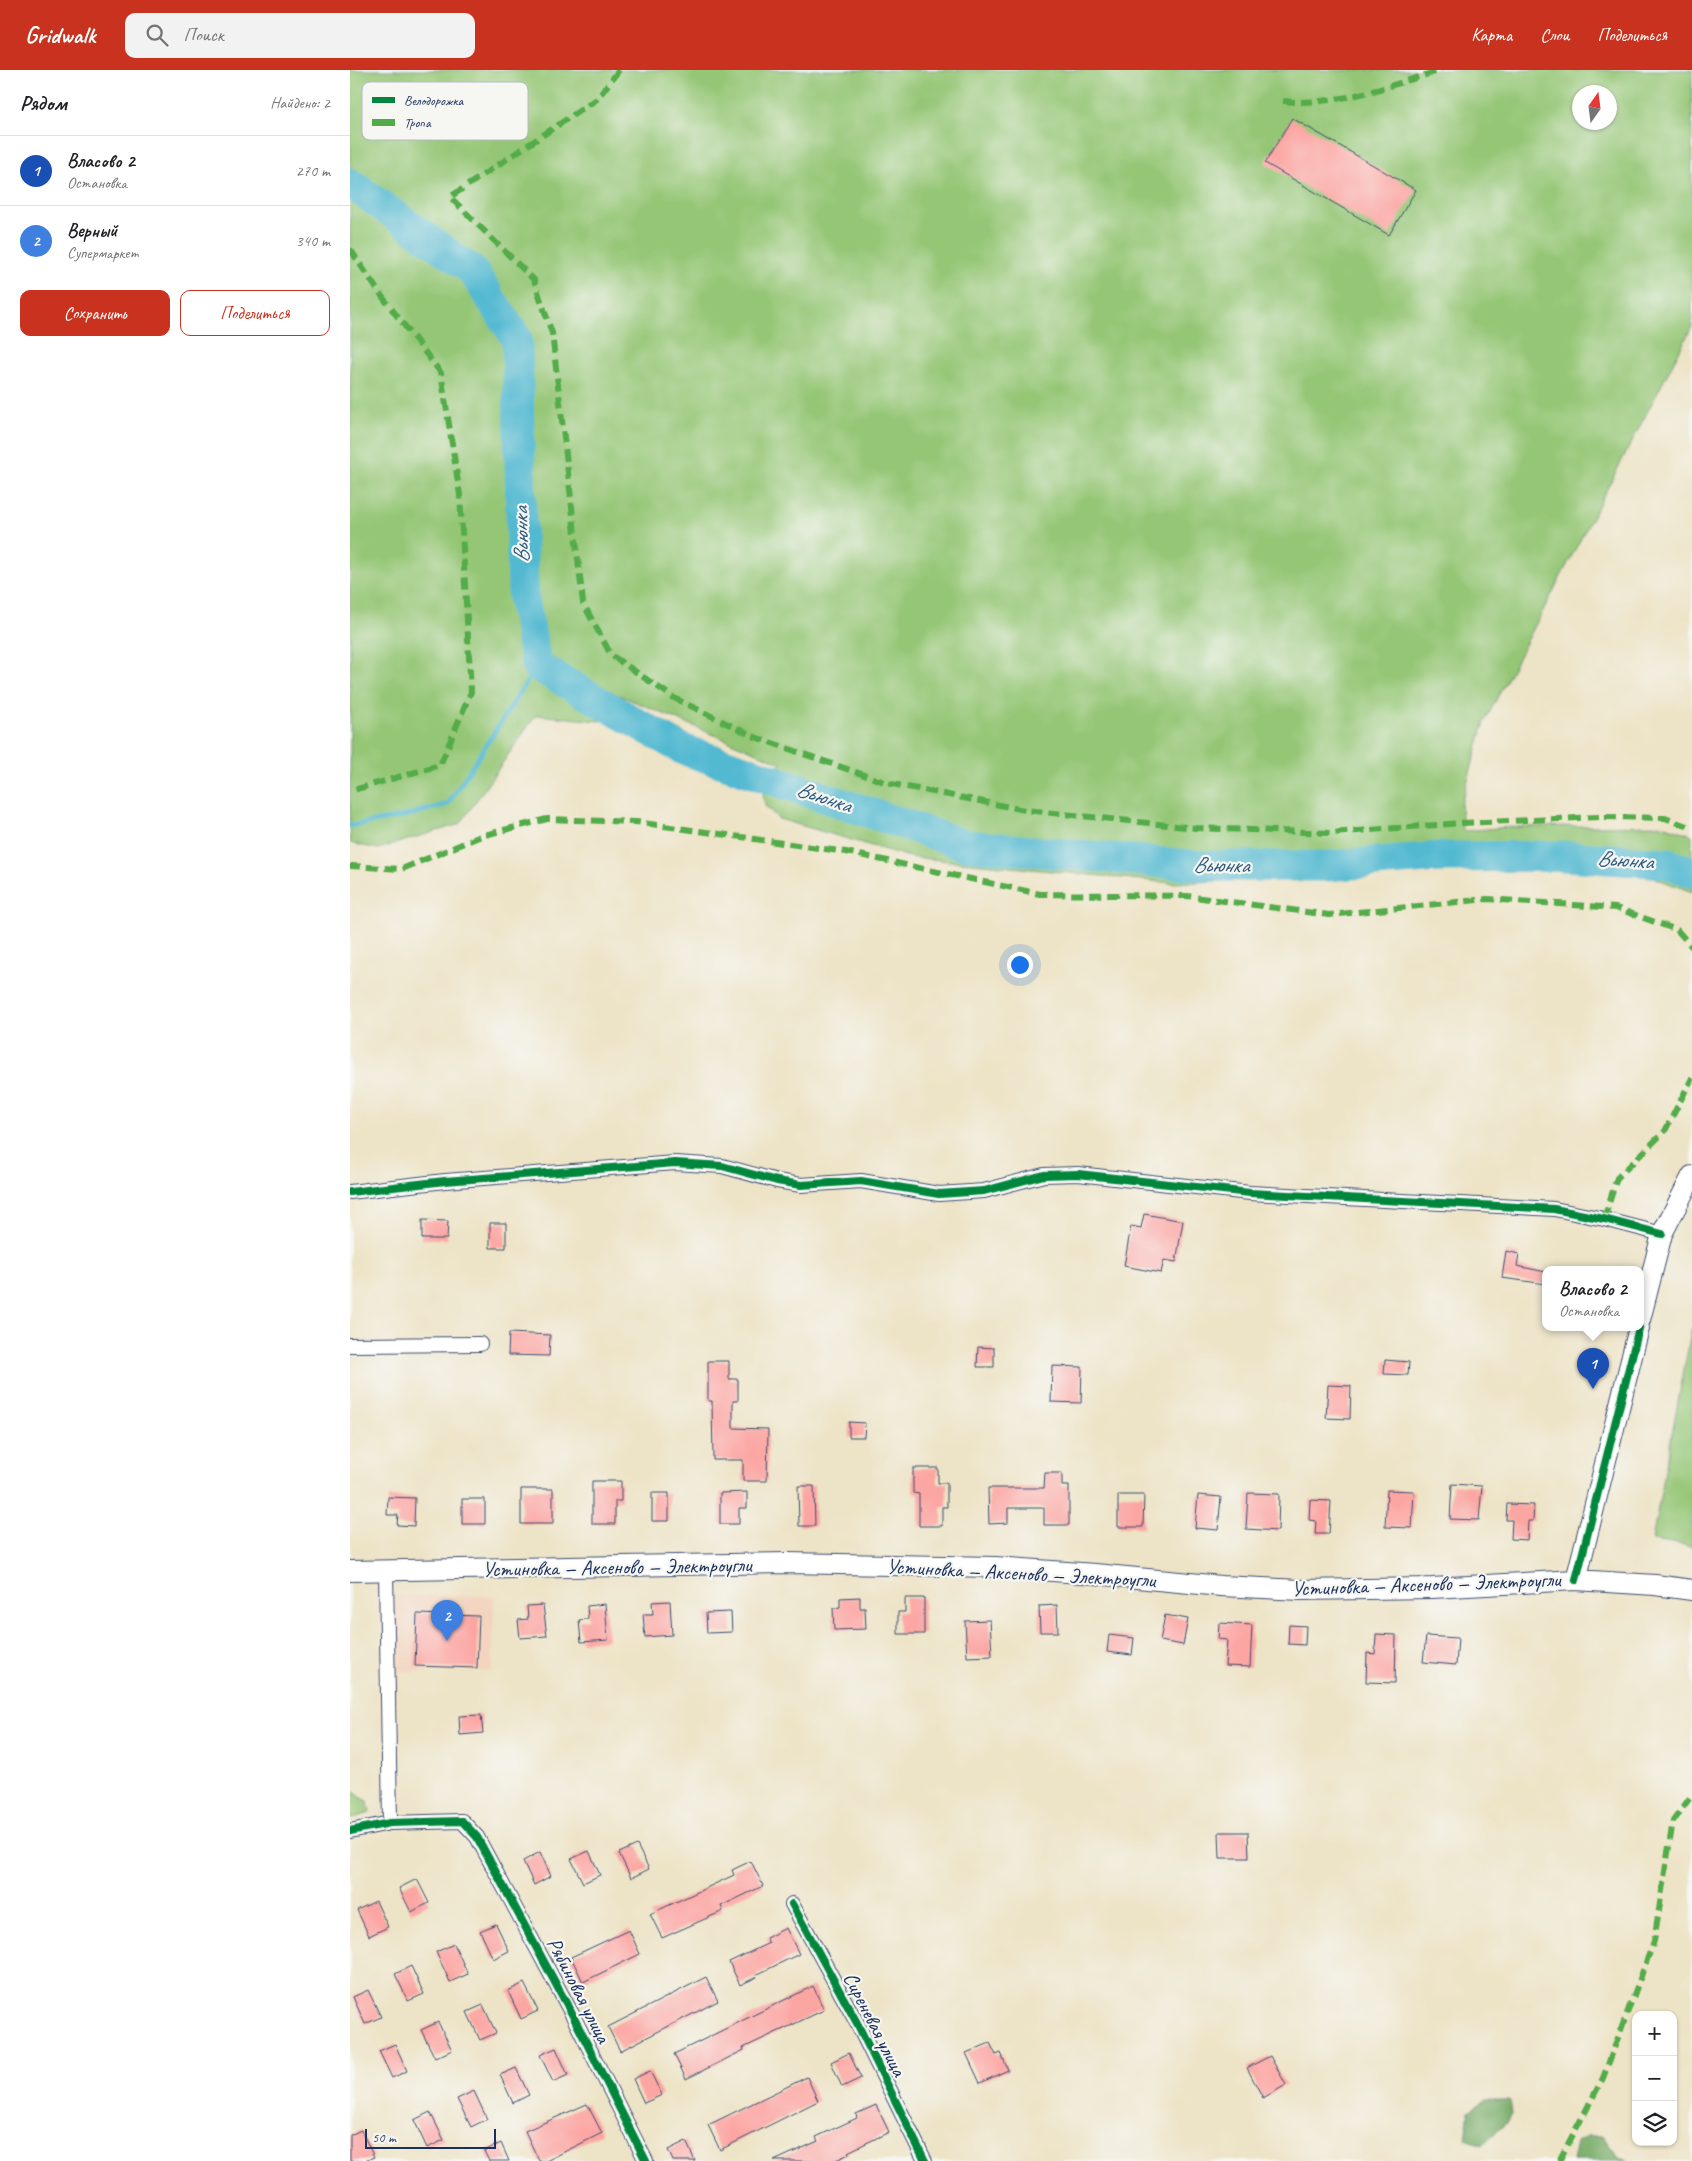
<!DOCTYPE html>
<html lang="ru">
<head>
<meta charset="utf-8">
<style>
	:root { --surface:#fff; --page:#f2f2f2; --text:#202124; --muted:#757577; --line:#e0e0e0; --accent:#c8321e }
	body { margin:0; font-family:Caveat,sans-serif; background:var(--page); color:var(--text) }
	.controls { position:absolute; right:15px; bottom:15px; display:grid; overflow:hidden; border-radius:10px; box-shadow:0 1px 4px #0004 }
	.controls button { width:45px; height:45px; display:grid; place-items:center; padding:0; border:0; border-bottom:1px solid var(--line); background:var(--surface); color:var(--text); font:25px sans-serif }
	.compass { position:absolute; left:1222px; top:15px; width:45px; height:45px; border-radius:50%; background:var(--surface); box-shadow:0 1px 4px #0004; rotate:14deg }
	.scale { position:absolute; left:15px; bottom:12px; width:131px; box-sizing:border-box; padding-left:5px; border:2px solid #1b2f5e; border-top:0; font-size:14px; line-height:18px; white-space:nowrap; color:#1b2f5e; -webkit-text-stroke:4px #f6f6f2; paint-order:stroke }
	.you { position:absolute; left:669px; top:894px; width:18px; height:18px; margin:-12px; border:4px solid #fff; border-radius:50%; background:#1a73e8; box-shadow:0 0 0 8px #1a73e833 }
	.badge { display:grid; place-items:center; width:32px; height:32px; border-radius:50%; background:var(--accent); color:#fff; font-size:16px; font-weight:700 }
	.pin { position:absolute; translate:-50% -41px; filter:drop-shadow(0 1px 2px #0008) }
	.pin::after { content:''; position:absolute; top:26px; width:18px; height:15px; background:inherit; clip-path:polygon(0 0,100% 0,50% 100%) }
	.popup { position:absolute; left:1192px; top:1196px; width:102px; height:65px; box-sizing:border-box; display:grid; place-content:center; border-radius:10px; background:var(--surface); filter:drop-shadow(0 1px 4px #0005); font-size:16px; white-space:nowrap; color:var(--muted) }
	.popup b { font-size:19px; color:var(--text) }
	.popup::after { content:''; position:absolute; left:50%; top:100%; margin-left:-10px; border:10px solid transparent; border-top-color:var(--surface) }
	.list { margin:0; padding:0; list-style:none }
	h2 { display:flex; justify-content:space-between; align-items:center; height:65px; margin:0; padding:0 20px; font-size:21px }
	h2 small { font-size:16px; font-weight:400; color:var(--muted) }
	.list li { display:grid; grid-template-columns:32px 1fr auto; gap:15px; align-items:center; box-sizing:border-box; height:70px; padding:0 20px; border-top:1px solid var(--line) }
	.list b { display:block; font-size:19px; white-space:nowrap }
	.list p { margin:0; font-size:16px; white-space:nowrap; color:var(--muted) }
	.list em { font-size:16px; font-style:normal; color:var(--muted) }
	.actions { display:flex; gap:10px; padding:15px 20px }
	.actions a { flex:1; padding:11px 0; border:1px solid var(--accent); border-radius:10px; text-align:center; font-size:18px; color:var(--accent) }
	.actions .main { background:var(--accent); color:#fff }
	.icon { flex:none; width:28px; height:28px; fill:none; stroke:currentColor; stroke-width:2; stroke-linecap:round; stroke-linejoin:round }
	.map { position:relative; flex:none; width:1342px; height:2091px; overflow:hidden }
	header { display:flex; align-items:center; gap:30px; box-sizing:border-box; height:70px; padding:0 25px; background:var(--accent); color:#fff }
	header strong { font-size:24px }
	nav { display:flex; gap:28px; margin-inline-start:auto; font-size:18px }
	.search { width:350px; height:45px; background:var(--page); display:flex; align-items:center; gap:12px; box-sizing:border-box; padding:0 18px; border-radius:10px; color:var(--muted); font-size:19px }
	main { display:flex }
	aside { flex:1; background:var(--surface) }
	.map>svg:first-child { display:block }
</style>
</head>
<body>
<header>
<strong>Gridwalk</strong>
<div class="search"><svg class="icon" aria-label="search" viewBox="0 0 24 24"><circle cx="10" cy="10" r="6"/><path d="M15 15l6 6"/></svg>Поиск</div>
<nav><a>Карта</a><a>Слои</a><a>Поделиться</a></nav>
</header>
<main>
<aside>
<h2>Рядом<small>Найдено: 2</small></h2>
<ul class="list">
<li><span class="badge" style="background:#1a4fb4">1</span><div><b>Власово 2</b><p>Остановка</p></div><em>270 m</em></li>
<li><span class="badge" style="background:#3f7fe0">2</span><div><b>Верный</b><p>Супермаркет</p></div><em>340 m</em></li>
</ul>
<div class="actions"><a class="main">Сохранить</a><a>Поделиться</a></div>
</aside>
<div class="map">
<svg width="1342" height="2091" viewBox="0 0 1342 2091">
	<rect width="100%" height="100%" fill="#f6f6f2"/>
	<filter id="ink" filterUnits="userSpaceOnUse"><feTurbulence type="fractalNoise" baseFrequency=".02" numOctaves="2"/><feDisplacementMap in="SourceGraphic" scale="10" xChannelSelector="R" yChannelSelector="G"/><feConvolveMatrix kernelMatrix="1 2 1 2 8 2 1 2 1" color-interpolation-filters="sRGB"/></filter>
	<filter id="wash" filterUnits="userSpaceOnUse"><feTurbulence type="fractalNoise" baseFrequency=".0096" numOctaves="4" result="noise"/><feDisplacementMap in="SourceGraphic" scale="20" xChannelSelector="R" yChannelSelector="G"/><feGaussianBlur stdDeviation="1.12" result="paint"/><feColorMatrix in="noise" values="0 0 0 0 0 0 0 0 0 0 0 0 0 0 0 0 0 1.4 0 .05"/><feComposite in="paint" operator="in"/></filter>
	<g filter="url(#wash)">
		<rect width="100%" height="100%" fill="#ede3c6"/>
		<path fill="#f3d4bf" d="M46,1526H144L142,1601L46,1602Z"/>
		<path fill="#94c675" stroke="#587a6a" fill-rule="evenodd" d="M0,0H1342V257L1135,651L1111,734L1113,761L1159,757L1313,755L1342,765V822L1300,806L1204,797L822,813L560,787L429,749L415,736L412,716L431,693L269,625L250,651L186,645L110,754L28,779L0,773ZM1230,22H1260V52H1230Z
			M1342,1257V1476L1302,1470Z
			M0,1722H4L18,1732L20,1743L0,1749Z"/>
		<path fill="#77ab66" stroke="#496d62" d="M1136,2030H1160L1162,2044L1152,2057L1132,2075L1115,2069L1119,2041Z
			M1238,2065H1252L1269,2088L1279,2091H1223L1227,2072Z"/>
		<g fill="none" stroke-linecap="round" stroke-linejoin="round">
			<path stroke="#53b9d1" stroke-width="5" d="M0,756L51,747L98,734L187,596"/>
			<path stroke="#53b9d1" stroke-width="31" d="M0,113L122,200L167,269L173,526L187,596L332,679L615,775L851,796H976L1088,787L1216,786L1316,793L1342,802"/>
		</g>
		<g id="blocks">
			<path fill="#fca6a3" d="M942,48L1066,120L1039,165L915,93Z
				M794,1144L833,1151L826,1192L814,1190L811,1203L774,1196L781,1156L791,1158Z
				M72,1150L98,1151L97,1169H72Z
				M140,1153H156V1178H140Z
				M1156,1181L1169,1184L1167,1196L1196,1202V1214L1152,1208Z
				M159,1263L200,1265L199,1286L158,1285Z
				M628,1277L644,1278V1297H627Z
				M1035,1290L1059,1292L1058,1305L1034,1304Z
				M358,1291H379V1309H388V1331H383V1358L418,1359L417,1411H393V1390H363L362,1331H358Z
				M702,1296L732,1297L731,1333L701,1332Z
				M978,1315L1001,1316L1000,1349L976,1348Z
				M499,1352L515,1353L514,1367H499Z
				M563,1398H588V1413H597V1437H592V1456H569V1424L563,1423Z
				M695,1403H712V1416H719V1455H694V1438H658V1453L639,1454L638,1418H694Z
				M242,1411H271V1431H265V1454H242Z
				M1102,1414L1132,1416L1129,1450L1100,1449Z
				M448,1416H464L465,1456H449Z
				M171,1419H203V1454H171Z
				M1037,1420L1064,1421L1062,1458L1035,1457Z
				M397,1422V1438H389V1454H370V1423Z
				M302,1423H319V1451H302Z
				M898,1423L929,1424L928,1461L896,1459Z
				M768,1425H794L793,1457H768Z
				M848,1425L871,1427L868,1460L845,1458Z
				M38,1427L65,1428L64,1456L47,1455L48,1445H37Z
				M112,1429H135V1454H112Z
				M960,1430L981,1431L979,1464H965L966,1451L959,1450Z
				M1157,1434L1184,1435L1183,1451H1178L1177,1470L1161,1469L1162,1450H1156Z
				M510,1527V1538H515L516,1559L484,1560L483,1538L490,1537V1528Z
				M555,1528H574V1564H548V1542H555Z
				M320,1531L322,1565L295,1567L293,1544H303L302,1532Z
				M255,1534L258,1570L231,1572L229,1550L238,1549L237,1536Z
				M193,1535L197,1566L170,1568L168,1550L178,1549L177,1536Z
				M707,1535L708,1562H690L689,1536Z
				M381,1542L382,1562L357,1563L356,1543Z
				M67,1544L129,1546L127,1598L65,1596Z
				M815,1545L838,1549L833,1575L810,1571Z
				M640,1550L642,1586L617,1587L615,1551Z
				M869,1553L902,1555L900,1597L875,1596L877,1570L868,1569Z
				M939,1555L956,1556L955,1575L938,1574Z
				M1026,1564L1046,1565L1045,1613L1016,1612L1017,1583L1025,1584Z
				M759,1565L784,1568L782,1585L757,1582Z
				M1076,1566L1108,1568L1106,1595L1073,1592Z
				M131,1645L133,1663L110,1665L109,1646Z
				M869,1762H898L899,1788H870Z
				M287,1775L299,1799L281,1808L269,1783Z
				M239,1781L250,1805L233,1813L221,1789Z
				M190,1782L201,1806L184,1815L173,1791Z
				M401,1791L413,1816L371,1836L373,1841L312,1868L300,1844L384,1805L382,1800Z
				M67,1809L79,1833L61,1842L49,1818Z
				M26,1831L38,1857L19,1866L7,1840Z
				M146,1854L159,1881L143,1889L130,1861Z
				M436,1858L449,1884L406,1905L407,1907L390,1915L379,1892L419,1873L416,1868Z
				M279,1860L290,1884L233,1912L221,1887Z
				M104,1874L118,1904L100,1912L86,1882Z
				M61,1896L74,1924L58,1931L45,1904Z
				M356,1907L368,1931L270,1981L258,1957Z
				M174,1913L188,1941L171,1949L158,1921Z
				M463,1916L474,1940L393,1978L394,1980L336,2009L324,1984Z
				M18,1920L31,1947L15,1954L3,1927Z
				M133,1935L146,1963L130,1970L117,1942Z
				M88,1952L102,1980L85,1988L71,1960Z
				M640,1973L646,1985L651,1983L658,2000L630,2013L616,1983Z
				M45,1974L57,2001L42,2008L29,1981Z
				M206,1978L218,2005L203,2012L190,1985Z
				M499,1983L511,2008L492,2017L481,1992Z
				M920,1986L936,2015L913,2028L897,1998Z
				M166,1998L179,2025L163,2033L150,2005Z
				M300,2001L312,2025L294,2033L283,2009Z
				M457,2007L468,2031L370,2080L358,2055Z
				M124,2021L137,2049L121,2057L107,2029Z
				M237,2034L252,2063L196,2091H189L175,2061Z
				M526,2035L539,2062L498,2082L499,2084L484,2091H424L468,2071L466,2067L507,2048L506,2044Z
				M80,2042L94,2070L77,2078L64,2050Z
				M11,2060L24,2087L15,2091H0V2065Z
				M336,2071L345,2091H323L318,2080Z
				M151,2073L159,2091H139L134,2081Z"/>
		</g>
	</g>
	<g filter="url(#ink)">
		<use href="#blocks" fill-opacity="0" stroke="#3a4a6e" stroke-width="1"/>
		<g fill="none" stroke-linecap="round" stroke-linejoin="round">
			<defs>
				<path id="street" d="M0,1122L95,1111L325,1093L372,1096L427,1111L451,1115L511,1111L589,1124L634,1121L694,1105L728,1104L900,1123L1204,1139L1254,1149L1312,1164
					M0,1275L130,1274
					M36,1501L40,1753
					M0,1761L40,1753L112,1751L127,1767L222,1944L296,2091
					M442,1834L507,1953L575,2091"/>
				<path id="secondary" d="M1290,1250L1312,1164L1342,1106
					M0,1501L437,1493L645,1497L745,1504L871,1516L951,1520L1082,1518L1226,1510L1305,1515L1342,1520
					M1226,1510L1289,1258"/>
			</defs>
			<use href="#street" stroke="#3a4a6e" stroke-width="16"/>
			<use href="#secondary" stroke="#3a4a6e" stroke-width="22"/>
			<use href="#street" stroke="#fff" stroke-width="14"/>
			<use href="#secondary" stroke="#fff" stroke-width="20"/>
			<path stroke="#52ab49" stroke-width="6" stroke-dasharray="12 6" stroke-linecap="butt" d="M269,0L247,29L100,127L184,210L202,263L233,533L261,585L324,628L405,667L537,713L675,740L846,758L982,763L1112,753L1251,747L1315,748L1342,758
				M933,31C984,37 1042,15 1091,0
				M0,179L28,221L91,303L110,425L121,622L90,695L0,721
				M0,794L1,796L52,799L131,766L197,749L286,752L496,782L690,824L837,826L979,845L1137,829L1266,838L1327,860L1342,877
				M1254,1149L1267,1108L1315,1061L1342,1008
				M1209,2091L1253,2008L1304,1871L1323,1751L1342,1725"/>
			<defs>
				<path id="cycleway" d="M0,1122L95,1111L325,1093L372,1096L427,1111L451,1115L511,1111L589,1124L634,1121L694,1105L728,1104L900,1123L1204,1139L1254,1149L1312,1164
					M1226,1510L1289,1258
					M0,1761L40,1753L112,1751L127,1767L222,1944L296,2091
					M442,1834L507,1953L575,2091"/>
			</defs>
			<use href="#cycleway" stroke="#f6f6f2" stroke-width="11"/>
			<use href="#cycleway" stroke="#00873e" stroke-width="8"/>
		</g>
	</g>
	<g text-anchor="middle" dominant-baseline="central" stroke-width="4.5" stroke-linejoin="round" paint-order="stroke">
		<g font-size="21" fill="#1b2f5e" stroke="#f6f6f2">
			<text transform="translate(267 1497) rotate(-1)">Устиновка — Аксеново — Электроугли</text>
			<text transform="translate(671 1503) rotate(3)">Устиновка — Аксеново — Электроугли</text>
			<text transform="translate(1076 1514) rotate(-2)">Устиновка — Аксеново — Электроугли</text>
			<text transform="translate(229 1920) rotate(63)">Рябиновая улица</text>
			<text transform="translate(525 1954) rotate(63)">Сиреневая улица</text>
		</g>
		<g font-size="22" font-style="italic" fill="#2c5880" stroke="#f6f6f2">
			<text transform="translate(171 465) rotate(-91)">Вьюнка</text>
			<text transform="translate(474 727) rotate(19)">Вьюнка</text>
			<text transform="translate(1275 790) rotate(4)">Вьюнка</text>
			<text transform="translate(871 795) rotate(1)">Вьюнка</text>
		</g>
	</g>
	<rect x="12" y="12" width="166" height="58" rx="8" fill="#f6f6f2" stroke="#b4bac6" stroke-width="1"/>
	<rect x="22" y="27" width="23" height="6" fill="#00873e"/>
	<rect x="22" y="49" width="23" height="7" fill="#52ab49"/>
	<g font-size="14" fill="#1b2f5e">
		<text x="54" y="35">Велодорожка</text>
		<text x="54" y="57">Тропа</text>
	</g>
</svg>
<div class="controls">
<button>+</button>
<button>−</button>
<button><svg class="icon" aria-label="layers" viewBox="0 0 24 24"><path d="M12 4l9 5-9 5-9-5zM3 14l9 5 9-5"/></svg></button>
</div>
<svg class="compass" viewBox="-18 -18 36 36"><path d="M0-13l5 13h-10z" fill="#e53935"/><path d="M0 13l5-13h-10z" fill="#757577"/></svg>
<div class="scale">50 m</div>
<div class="you"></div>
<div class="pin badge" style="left:1243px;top:1319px;background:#1a4fb4">1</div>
<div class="popup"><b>Власово 2</b>Остановка</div>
<div class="pin badge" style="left:97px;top:1571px;background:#3f7fe0">2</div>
</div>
</main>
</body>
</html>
